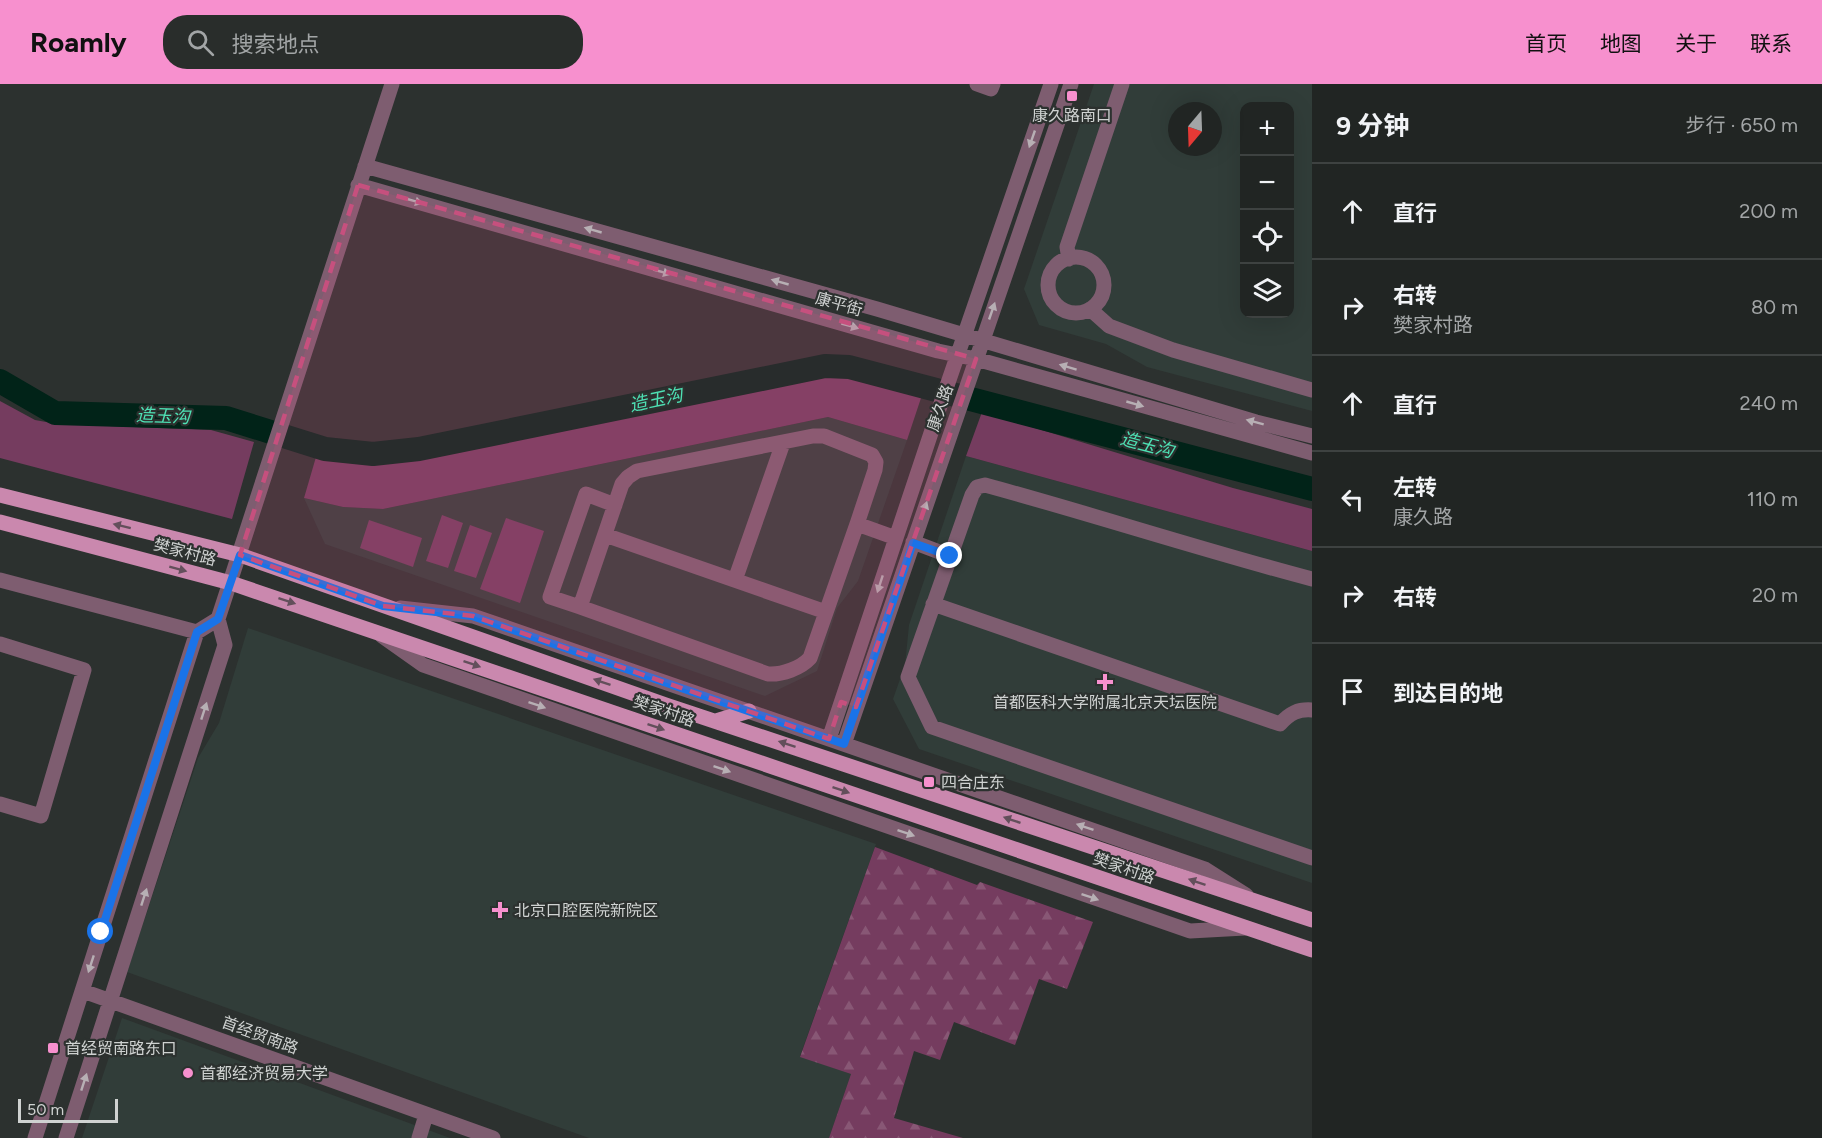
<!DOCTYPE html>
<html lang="zh">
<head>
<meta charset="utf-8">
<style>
	:root { --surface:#212523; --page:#292d2b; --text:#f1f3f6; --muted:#a2a5a6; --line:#3e4241; --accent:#f790ce }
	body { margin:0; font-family:Figtree,"Noto Sans SC",sans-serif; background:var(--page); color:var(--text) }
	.controls { position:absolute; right:18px; top:18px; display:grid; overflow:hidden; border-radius:12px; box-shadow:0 6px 24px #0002 }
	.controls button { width:54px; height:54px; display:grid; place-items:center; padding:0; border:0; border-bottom:2px solid var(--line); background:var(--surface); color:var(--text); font:30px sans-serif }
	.compass { position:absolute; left:1168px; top:18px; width:54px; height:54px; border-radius:50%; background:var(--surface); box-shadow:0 6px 24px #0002; rotate:199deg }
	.scale { position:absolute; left:18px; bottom:15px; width:100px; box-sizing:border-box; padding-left:6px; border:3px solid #cfd2d1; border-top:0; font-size:16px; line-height:21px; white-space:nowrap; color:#cfd2d1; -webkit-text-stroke:4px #2c312f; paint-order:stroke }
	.stop { position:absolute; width:18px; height:18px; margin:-14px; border:4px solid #1a73e8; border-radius:50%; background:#fff }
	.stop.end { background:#1a73e8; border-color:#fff; box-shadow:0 2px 6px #0008 }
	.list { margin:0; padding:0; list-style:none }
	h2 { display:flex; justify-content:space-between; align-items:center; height:78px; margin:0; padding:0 24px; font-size:26px }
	h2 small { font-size:20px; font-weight:400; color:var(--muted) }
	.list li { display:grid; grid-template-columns:39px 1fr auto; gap:18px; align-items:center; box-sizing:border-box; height:96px; padding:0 24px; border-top:2px solid var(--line) }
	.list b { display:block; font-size:22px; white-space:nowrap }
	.list p { margin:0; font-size:20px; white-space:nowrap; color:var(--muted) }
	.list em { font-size:20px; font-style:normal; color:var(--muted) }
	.icon { flex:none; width:33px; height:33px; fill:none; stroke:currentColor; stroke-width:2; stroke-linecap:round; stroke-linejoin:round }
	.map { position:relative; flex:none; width:1312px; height:1054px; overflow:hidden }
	header { display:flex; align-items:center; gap:36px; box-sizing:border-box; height:84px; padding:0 30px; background:var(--accent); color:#111 }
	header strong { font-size:28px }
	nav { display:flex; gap:33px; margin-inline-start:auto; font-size:21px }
	.search { width:420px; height:54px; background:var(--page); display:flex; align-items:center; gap:15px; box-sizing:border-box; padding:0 21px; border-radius:24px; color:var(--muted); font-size:22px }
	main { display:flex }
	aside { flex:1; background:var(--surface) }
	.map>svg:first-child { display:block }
</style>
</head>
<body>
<header>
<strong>Roamly</strong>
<div class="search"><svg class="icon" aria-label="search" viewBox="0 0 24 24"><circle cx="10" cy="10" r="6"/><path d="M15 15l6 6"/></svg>搜索地点</div>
<nav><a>首页</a><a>地图</a><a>关于</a><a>联系</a></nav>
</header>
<main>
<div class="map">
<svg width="1312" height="1054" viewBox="0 0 1312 1054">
	<defs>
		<pattern id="forest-firs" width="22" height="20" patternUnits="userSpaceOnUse" patternTransform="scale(1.5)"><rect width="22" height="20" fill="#753c5f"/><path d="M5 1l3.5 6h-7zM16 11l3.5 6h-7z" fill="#885775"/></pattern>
	</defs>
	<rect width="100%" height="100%" fill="#2c312f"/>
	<path fill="#313d39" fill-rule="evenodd" d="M1094,0H1312V327L1147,283L1106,260L1039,241L1024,205ZM1244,22H1290V230H1244ZM1177,27H1213V63H1177Z
		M828,333L907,356L858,497L837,524L817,587L765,612L325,460L304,414L343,423L383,425Z
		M966,372L1312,467V799L919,665L893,615L905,581L909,541Z
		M248,544L876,760L800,972L851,990L829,1054H589L127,888L198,674L219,639Z
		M122,934L450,1054H82Z"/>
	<path fill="url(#forest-firs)" d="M875,763L977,801L980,798L1093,838L1067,905L1039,895L1015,961L954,938L940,976L914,967L894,1034L963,1054H829L851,990L800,973Z"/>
	<path fill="#753c5f" d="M826,290L845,291L922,311L907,356L828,333L383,425L343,423L304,414L316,373L375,379L405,377Z
		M0,317L35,336L57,340L211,346L254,358L232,435L0,374Z
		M982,328L1233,404L1312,425V467L966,372Z
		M442,431L463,439L448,484L426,477Z
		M506,434L544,447L520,519L480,505Z
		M369,436L422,454L413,483L360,464Z
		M470,441L492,449L476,494L454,487Z"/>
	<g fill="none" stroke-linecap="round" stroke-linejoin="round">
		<path stroke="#012318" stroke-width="24" d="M0,297L55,329L226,334L325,365L373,370L419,365L825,282L849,283L1312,405"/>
		<path stroke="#7e5d70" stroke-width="15" d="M977,0L991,5L993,0
			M365,82L877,225L1256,338L1312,352
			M358,101L938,267L976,275L1312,369
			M1048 201a28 28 0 1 1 56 0a28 28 0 1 1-56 0Z
			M1069,175L1067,163L1122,0
			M1090,225L1109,242L1173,266L1312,306
			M857,440L810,574C801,584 782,591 768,590L580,523L622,400L628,393L637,387L813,352H824L872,371L876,378L875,386L857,440L896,454
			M605,451L826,528
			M913,458L950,472
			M1312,495C1202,466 1095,431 985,401L977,403L972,411L908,593L932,643L1312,774
			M0,496L197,548
			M735,496L783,359
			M933,520L1280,640C1290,629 1298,625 1312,626
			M580,523L550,513L586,410L615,421
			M400,524L473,532L1205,785L1246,811
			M382,552L423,581L1190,847L1245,844
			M0,560L84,586L41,732L0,720
			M829,655L939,325L1051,0
			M844,660L1071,0
			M83,907L493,1054
			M35,1054L197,548L218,535
			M66,1054L225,561L218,535L392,0
			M419,1054L426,1031"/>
		<path stroke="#ca88ae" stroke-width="15" d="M0,411L240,471L666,621L1312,836
			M0,438L231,499L1312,866
			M716,637L749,627"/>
	</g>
	<defs><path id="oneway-solid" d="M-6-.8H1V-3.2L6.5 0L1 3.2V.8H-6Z" transform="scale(1.5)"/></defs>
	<g fill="#b7afb4">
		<use href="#oneway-solid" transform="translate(1032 55) rotate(109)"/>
		<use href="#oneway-solid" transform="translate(414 117) rotate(16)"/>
		<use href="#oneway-solid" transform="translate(593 146) rotate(-164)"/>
		<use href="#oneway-solid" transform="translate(662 188) rotate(16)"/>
		<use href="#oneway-solid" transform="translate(780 198) rotate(-164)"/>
		<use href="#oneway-solid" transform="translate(992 227) rotate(-71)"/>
		<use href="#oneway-solid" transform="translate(850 242) rotate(16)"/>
		<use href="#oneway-solid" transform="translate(1068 283) rotate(-163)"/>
		<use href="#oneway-solid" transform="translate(1135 320) rotate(16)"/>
		<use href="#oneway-solid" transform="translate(1255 338) rotate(-165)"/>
		<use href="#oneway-solid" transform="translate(924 426) rotate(-71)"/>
		<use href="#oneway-solid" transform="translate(880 500) rotate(108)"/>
		<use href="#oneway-solid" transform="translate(537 621) rotate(19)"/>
		<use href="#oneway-solid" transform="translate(204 627) rotate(-72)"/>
		<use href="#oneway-solid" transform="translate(722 685) rotate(19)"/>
		<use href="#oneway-solid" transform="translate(1085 743) rotate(-161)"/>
		<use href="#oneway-solid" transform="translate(906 749) rotate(19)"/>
		<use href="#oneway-solid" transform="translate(144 813) rotate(-72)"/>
		<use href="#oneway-solid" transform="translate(1090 813) rotate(19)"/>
		<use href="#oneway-solid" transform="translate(91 880) rotate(108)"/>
		<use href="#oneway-solid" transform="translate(84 998) rotate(-72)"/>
	</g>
	<g fill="#634f5b">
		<use href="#oneway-solid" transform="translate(122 442) rotate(-166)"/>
		<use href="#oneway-solid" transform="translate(178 485) rotate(15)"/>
		<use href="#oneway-solid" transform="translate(287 517) rotate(18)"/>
		<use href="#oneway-solid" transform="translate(472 580) rotate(19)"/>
		<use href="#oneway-solid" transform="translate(602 598) rotate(-161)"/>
		<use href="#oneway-solid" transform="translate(656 643) rotate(19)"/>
		<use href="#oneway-solid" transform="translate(787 660) rotate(-162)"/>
		<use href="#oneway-solid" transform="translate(841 706) rotate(19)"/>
		<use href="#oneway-solid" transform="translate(1012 736) rotate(-161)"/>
		<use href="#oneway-solid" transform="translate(1197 798) rotate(-161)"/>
	</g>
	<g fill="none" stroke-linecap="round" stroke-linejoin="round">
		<path stroke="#1a73e8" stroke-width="8" d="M101,848L197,548L218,535L240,471L383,522L472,532L844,660L913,459L950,472"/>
	</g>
	<path fill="#c6507e" fill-opacity="0.2" stroke="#c6507e" stroke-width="4.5" stroke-dasharray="12 8" stroke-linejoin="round" d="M358,101L976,275L856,623L841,618L829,655L473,532L383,522L240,471Z"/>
	<g fill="#f790ce" stroke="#2c312f" stroke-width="2">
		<rect x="1066" y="6" width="12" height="12" rx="3"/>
		<path d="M1102 589h6v6h6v6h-6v6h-6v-6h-6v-6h6z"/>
		<rect x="923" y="692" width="12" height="12" rx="3"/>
		<path d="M497 817h6v6h6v6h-6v6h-6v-6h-6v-6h6z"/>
		<rect x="47" y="958" width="12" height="12" rx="3"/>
		<circle cx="188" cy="989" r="6"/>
	</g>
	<g text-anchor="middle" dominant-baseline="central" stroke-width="4.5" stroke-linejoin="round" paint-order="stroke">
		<g font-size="16" fill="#cfd2d1" stroke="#2c312f" text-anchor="start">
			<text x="1072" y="31" text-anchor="middle">康久路南口</text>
			<text x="1105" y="618" text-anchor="middle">首都医科大学附属北京天坛医院</text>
			<text x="941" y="698">四合庄东</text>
			<text x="514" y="826">北京口腔医院新院区</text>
			<text x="65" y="964">首经贸南路东口</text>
			<text x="200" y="989">首都经济贸易大学</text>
		</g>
		<g font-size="16" fill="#cfd2d1" stroke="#2c312f">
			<text transform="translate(839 220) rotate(16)">康平街</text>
			<text transform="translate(940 324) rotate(-71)">康久路</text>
			<text transform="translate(185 468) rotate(15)">樊家村路</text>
			<text transform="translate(664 627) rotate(19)">樊家村路</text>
			<text transform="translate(1124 784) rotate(19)">樊家村路</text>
			<text transform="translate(260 951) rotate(20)">首经贸南路</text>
		</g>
		<g font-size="18" font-style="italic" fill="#4ee1b4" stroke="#2c312f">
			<text transform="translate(656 316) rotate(-12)">造玉沟</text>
			<text transform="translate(163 332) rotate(2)">造玉沟</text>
			<text transform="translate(1147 361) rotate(15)">造玉沟</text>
		</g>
	</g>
</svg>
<div class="controls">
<button>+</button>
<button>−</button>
<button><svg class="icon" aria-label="locate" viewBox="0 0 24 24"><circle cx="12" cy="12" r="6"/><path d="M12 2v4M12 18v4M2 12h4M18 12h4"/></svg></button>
<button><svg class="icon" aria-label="layers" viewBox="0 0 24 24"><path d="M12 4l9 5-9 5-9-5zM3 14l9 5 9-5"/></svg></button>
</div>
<svg class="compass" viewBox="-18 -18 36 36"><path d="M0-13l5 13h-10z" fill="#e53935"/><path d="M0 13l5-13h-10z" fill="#a2a5a6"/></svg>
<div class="scale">50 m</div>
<div class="stop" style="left:101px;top:848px"></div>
<div class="stop end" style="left:950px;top:472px"></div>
</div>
<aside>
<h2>9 分钟<small>步行 · 650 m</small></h2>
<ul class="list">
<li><svg class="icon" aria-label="ahead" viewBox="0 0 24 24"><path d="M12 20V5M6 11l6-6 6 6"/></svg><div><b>直行</b></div><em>200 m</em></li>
<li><svg class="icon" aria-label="right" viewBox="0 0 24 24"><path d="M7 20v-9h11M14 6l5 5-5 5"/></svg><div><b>右转</b><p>樊家村路</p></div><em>80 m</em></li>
<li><svg class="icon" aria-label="ahead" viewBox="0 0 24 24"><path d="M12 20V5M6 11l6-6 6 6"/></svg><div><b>直行</b></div><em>240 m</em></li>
<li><svg class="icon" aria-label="left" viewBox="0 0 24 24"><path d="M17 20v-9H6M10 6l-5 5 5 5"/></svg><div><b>左转</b><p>康久路</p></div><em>110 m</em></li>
<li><svg class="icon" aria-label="right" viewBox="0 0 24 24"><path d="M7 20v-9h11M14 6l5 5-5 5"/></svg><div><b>右转</b></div><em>20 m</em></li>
<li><svg class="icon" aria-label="arrive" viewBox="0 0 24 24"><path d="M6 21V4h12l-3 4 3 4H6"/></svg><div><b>到达目的地</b></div></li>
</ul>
</aside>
</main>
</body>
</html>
